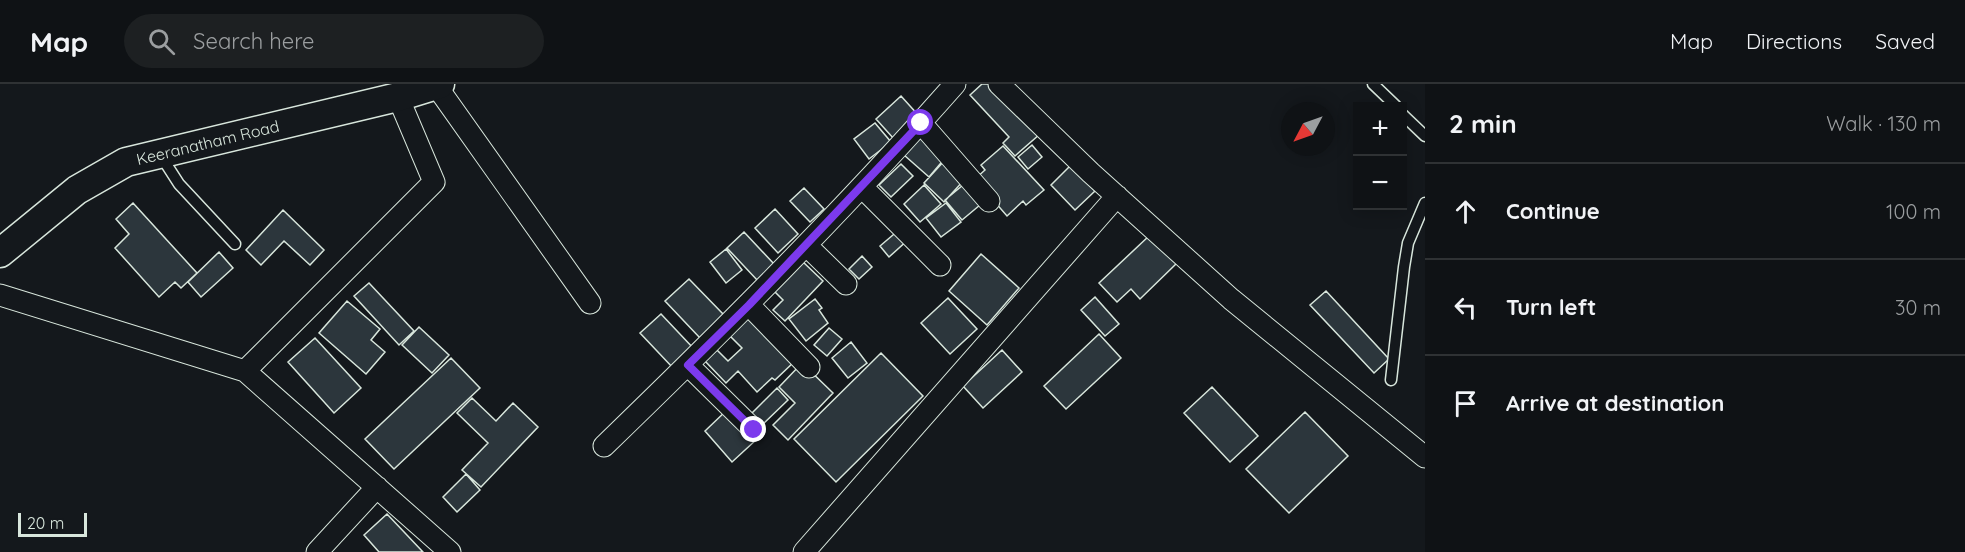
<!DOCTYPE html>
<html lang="en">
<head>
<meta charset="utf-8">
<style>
	:root { --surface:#0f1215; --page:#1d2022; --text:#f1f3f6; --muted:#9b9ea0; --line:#2f3234 }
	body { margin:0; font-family:Quicksand,sans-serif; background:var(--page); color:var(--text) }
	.controls { position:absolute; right:18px; top:18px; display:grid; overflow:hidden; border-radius:0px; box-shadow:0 3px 15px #0003 }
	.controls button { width:54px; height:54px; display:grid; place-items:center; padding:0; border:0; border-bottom:2px solid var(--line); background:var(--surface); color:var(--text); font:30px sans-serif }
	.compass { position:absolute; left:1281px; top:18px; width:54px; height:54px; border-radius:50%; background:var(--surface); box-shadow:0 3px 15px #0003; rotate:229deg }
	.scale { position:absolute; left:18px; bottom:15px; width:69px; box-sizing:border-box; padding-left:6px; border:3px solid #d8e6dc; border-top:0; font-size:16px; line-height:21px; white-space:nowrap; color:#d8e6dc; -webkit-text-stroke:4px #14181c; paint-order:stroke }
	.stop { position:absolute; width:18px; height:18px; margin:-14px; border:4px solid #7c3aed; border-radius:50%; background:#fff }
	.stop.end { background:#7c3aed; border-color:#fff; box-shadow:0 2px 6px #0008 }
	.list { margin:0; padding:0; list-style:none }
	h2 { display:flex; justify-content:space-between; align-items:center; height:78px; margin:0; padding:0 24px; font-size:26px }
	h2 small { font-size:20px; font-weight:400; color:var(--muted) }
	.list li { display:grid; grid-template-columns:39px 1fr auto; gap:18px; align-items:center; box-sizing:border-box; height:96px; padding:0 24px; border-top:2px solid var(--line) }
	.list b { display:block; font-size:22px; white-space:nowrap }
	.list em { font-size:20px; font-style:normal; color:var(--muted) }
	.icon { flex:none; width:33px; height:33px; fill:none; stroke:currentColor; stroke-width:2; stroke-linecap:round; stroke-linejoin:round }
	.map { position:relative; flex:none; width:1425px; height:468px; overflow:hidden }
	header { display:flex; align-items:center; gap:36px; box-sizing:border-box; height:84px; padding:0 30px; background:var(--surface); border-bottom:2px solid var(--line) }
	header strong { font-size:28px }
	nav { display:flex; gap:33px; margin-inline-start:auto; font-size:21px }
	.search { width:420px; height:54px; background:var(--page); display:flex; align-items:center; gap:15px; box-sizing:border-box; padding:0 21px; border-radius:33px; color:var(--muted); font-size:22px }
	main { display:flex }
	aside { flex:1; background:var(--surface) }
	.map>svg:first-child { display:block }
</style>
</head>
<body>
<header>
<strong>Map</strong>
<div class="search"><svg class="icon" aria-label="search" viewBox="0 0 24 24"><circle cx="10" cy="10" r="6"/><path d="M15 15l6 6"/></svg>Search here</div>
<nav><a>Map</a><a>Directions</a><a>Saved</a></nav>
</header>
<main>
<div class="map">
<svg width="1425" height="468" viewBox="0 0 1425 468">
	<rect width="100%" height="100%" fill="#14181c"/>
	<path fill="#2c363c" stroke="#d8e6dc" stroke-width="1.5" d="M982,0H993L1040,50L1015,72L1003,59L1009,53L970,11Z
		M901,12L919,32L894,55L876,35Z
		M875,39L891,58L869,75L854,55Z
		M920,52L946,73L929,93L904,71Z
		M1032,61L1042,73L1028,85L1018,73Z
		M1003,62L1044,106L1026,121L1023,117L1007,132L975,95L985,86L981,81Z
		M945,76L965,95L944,118L924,99Z
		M901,80L913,92L891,113L879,101Z
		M1070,82L1095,107L1075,126L1051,101Z
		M969,96L986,116L962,136L945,116Z
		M924,101L941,120L920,138L904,120Z
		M804,104L824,125L810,138L790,117Z
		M133,119L197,189L181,204L175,198L159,213L115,164L129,150L116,135Z
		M946,119L961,138L941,153L926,134Z
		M775,125L798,150L778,169L755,144Z
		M283,126L324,166L310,181L284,157L261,181L246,166Z
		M900,145L909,155L889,173L880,162Z
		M744,148L775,181L758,197L727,164Z
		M1150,151L1177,179L1140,215L1131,205L1117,218L1099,199Z
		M726,165L742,186L726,199L710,178Z
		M219,168L233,184L201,213L188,198Z
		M981,170L1019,204L987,241L949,207Z
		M862,172L872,183L859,195L849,185Z
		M802,177L823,197L785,237L773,226L783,216L774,207Z
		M689,195L724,231L700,254L665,217Z
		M369,199L414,247L399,261L354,212Z
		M1326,207L1389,275L1374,289L1310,221Z
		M1095,213L1119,240L1105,252L1081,226Z
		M948,214L977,245L950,270L921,239Z
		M815,215L822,224L819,226L828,239L806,257L789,235Z
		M347,217L380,245L371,256L385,268L366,290L319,249Z
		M748,227L795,277L775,296L772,294L757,308L738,287L726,299L705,277L717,266L728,277L742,264L726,248Z
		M661,230L695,266L674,285L640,249Z
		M419,243L449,271L432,289L402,261Z
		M829,244L842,255L827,272L814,261Z
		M1099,250L1121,274L1066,325L1044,302Z
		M315,254L361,304L334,329L288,278Z
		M851,258L867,279L848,294L832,274Z
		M1002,266L1022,288L983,324L963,302Z
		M881,269L923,312L836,398L794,355Z
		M451,274L480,304L394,385L365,355Z
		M802,279L833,309L788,356L773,341L795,319L779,303Z
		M1212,303L1258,352L1230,378L1184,329Z
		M777,304L788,316L762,341L751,330Z
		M472,314L496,337L513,319L538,343L481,403L462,386L488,359L457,329Z
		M729,324L757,355L732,378L705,347Z
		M1305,328L1348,372L1289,429L1246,385Z
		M466,390L480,406L457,428L443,413Z
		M387,430L423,468H379L364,451Z"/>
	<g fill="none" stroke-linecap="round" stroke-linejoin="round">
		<defs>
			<path id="lane" d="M1373,0L1396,22
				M1402,30L1425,52
				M161,72L179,100L235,160
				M1391,296L1404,183L1408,159L1425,119"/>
			<path id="street" d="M435,0L590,219
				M999,0L1091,89L1231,215L1425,373
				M398,13L434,98L245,287L450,468
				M921,39L989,117
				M862,103L940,181
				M806,161L846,200
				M0,211L245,287
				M749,221L809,283
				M688,281L754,346
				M604,362C725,245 844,126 955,0
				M317,468L377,403
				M804,468L1117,112"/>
			<g id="secondary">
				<path id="s1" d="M0,169L77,106L126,78L398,13L440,0"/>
			</g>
		</defs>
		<use href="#lane" stroke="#d8e6dc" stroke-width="13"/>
		<use href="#street" stroke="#d8e6dc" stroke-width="23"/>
		<use href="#secondary" stroke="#d8e6dc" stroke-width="31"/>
		<use href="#lane" stroke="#14181c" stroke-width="10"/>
		<use href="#street" stroke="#14181c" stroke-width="21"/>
		<use href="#secondary" stroke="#14181c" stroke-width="28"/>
	</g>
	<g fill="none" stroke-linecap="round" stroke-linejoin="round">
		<path stroke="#7c3aed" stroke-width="8" d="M754,346L688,281L749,221L921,39"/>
	</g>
	<g text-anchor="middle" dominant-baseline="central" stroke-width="4.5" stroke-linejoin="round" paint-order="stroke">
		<g font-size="16" fill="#d8e6dc" stroke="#14181c">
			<text stroke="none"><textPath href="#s1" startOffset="240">Keeranatham Road</textPath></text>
		</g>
	</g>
</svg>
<div class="controls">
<button>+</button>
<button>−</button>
</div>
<svg class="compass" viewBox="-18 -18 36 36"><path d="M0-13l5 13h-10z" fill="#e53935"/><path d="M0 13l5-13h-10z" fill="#9b9ea0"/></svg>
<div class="scale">20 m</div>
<div class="stop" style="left:921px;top:39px"></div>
<div class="stop end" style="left:754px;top:346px"></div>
</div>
<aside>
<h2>2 min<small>Walk · 130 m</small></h2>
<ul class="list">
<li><svg class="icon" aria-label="ahead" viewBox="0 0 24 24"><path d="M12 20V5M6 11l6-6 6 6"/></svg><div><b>Continue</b></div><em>100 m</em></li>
<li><svg class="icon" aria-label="left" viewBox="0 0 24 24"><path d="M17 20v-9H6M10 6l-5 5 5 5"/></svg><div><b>Turn left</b></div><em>30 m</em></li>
<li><svg class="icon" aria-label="arrive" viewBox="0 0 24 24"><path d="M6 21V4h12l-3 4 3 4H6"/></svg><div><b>Arrive at destination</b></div></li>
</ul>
</aside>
</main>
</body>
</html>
